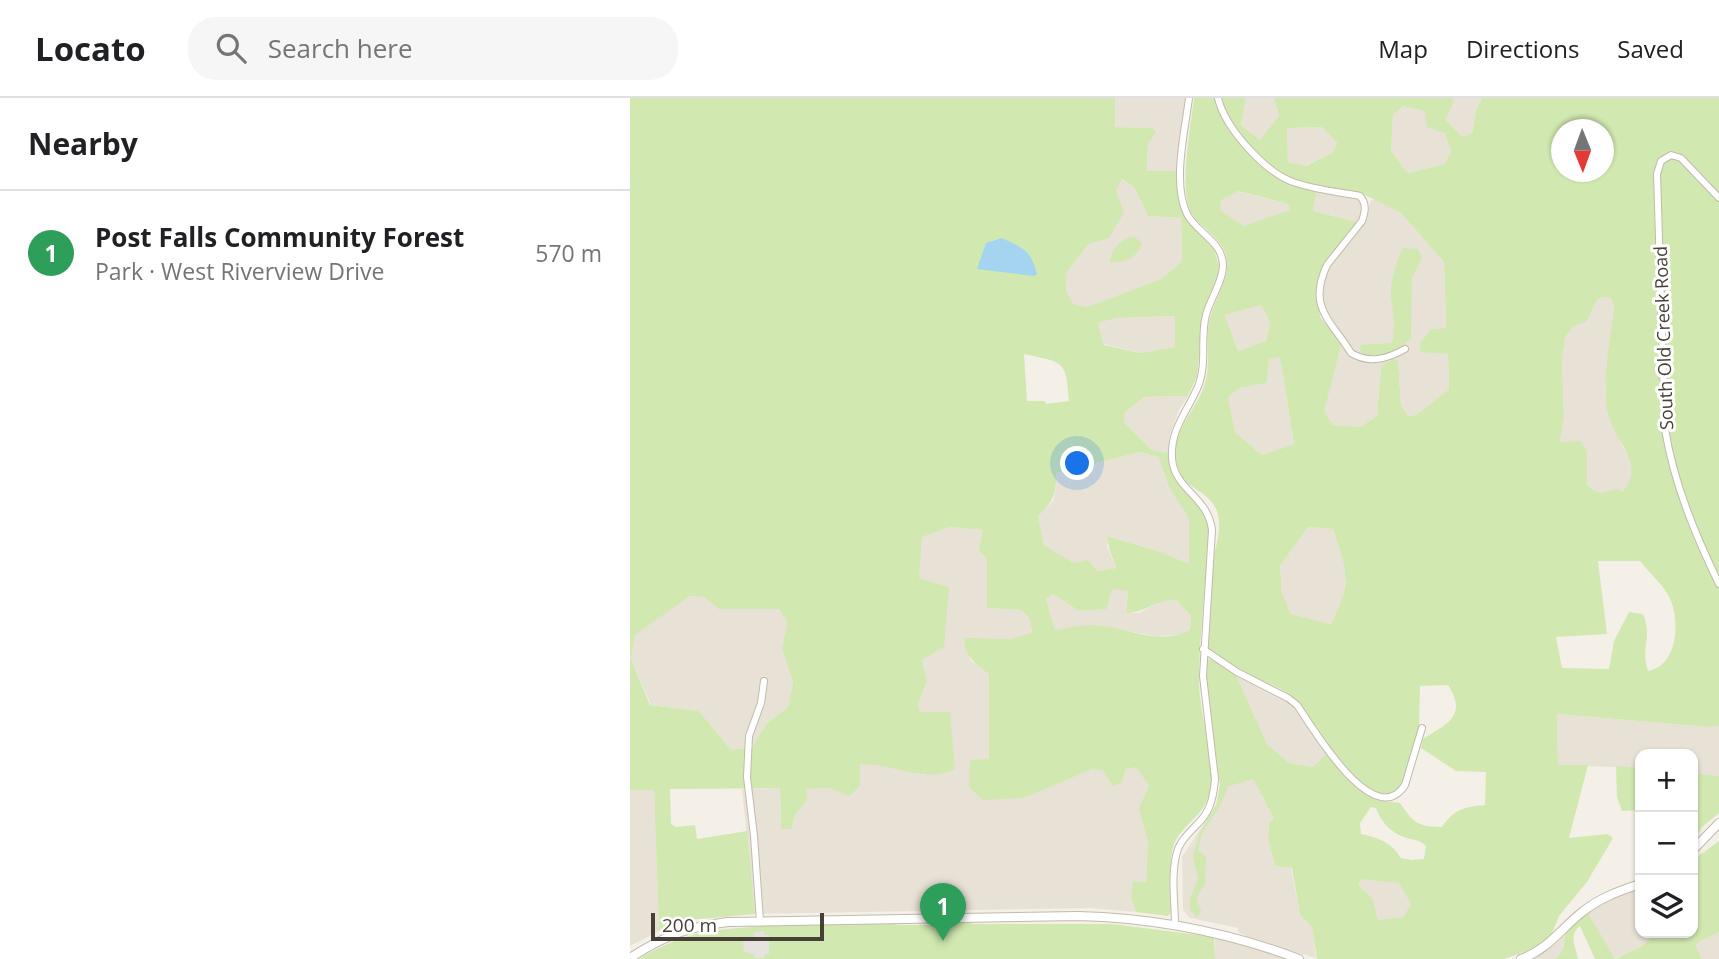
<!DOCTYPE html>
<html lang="en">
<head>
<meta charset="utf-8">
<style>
	:root { --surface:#fff; --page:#f6f6f6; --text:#202124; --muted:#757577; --line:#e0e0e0; --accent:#2563eb }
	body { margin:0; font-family:"Open Sans",sans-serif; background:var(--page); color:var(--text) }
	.controls { position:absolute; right:21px; bottom:21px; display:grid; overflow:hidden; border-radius:14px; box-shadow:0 2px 5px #0004 }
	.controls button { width:63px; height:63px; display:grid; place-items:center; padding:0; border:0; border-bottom:2px solid var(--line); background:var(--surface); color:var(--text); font:35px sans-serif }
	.compass { position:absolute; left:921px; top:21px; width:63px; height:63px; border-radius:50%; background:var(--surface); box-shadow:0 2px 5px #0004; rotate:179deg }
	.scale { position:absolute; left:21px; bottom:18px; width:173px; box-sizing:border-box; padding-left:7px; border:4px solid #474036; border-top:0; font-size:19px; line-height:24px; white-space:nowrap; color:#474036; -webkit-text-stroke:5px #fff; paint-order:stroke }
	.you { position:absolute; left:448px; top:366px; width:24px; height:24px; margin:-18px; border:5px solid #fff; border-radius:50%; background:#1a73e8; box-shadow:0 0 0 10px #1a73e833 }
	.badge { display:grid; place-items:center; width:46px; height:46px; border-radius:50%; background:var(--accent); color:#fff; font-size:23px; font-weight:700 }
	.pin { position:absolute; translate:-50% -58px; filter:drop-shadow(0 2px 4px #0008) }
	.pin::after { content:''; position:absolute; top:37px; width:24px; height:21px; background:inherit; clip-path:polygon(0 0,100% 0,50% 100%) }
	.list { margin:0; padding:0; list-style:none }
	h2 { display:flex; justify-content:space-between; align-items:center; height:91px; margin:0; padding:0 28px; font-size:30px }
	h2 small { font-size:23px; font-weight:400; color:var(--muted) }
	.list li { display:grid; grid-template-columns:46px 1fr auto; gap:21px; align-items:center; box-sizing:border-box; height:126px; padding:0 28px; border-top:2px solid var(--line) }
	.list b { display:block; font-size:26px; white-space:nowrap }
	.list p { margin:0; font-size:23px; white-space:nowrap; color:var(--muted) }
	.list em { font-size:23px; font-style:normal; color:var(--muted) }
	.icon { flex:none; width:38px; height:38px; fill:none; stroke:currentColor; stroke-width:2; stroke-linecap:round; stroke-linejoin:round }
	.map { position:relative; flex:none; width:1089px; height:861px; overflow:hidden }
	header { display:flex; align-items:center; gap:42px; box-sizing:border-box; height:98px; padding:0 35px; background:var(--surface); border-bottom:2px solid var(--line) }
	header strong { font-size:33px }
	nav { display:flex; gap:38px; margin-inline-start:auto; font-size:24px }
	.search { width:490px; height:63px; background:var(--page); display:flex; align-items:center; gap:18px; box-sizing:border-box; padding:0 24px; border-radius:28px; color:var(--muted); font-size:26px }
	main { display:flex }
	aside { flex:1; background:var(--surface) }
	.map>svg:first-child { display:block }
</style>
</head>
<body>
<header>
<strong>Locato</strong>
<div class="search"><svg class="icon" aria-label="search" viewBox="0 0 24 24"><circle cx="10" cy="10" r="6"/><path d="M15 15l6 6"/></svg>Search here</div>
<nav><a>Map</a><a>Directions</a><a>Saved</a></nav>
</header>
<main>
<aside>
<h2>Nearby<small></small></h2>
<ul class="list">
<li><span class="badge" style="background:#2e9e5b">1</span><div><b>Post Falls Community Forest</b><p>Park · West Riverview Drive</p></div><em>570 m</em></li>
</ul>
</aside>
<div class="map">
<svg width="1089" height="861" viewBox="0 0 1089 861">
	<rect width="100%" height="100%" fill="#f4f0e8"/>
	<path fill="#e8e1d6" d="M485,0H556L547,73L517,74L518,46L522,30L485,29Z
		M616,0H644L649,18L631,43L611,27Z
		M824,0H852L846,12L842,35L833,39L815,21L822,9Z
		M773,8L795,13L815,35L821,54L814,66L778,75L761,53L763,17Z
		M692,29L707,45L702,55L675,68L658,64L657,30Z
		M491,81L504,89L518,118L551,120L552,163L531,181L457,209L442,206L436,193L437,174L459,146L479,140L486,93Z
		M687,92L732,102L733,114L727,124L683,113Z
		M607,93L658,106L660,112L614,129L590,113V103Z
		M745,100L771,115L814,164L816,230L801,231L791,246L790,253L818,256L819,291L786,317L778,318L771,307L768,263L751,269L747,318L730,329L703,327L693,312L714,240L694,212L692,195L695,177L700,168L733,126L741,103Z
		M973,199L981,200L984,208L975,293L993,350L1001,362L1002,378L998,388L991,395L982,392L974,396L964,394L957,386V353L930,344L934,320L932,263L935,239L943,229L957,223L967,202Z
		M631,207L640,225L636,243L608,253L595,217Z
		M545,218V249L510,255L474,246L468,225L487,220Z
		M650,259L664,346L632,357L605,334L598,299L610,290L637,285L639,260Z
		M558,298L549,312L540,337L538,355L522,352L494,324V315L514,299Z
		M510,354L530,359L539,389L559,421V466L531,454L479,438L477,448L486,470L467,473L444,465L414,447L408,418L423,403L426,390V375Z
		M320,429L353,432L357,460V510L391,512L400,521L402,536L380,541H334L341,563L359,576V661L394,700L463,671H472L483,688L492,685L496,671L506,668L519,686L510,711L518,743L516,784L504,783L501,800L506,814L460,810L125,816L112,691L150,690L151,731H162L165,717L177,703L175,691L230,688V666L247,665L295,677L288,606L297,585L292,562L319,489L288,480L292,439Z
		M678,429L703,431L717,474L712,504L701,526L661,516L652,495L650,468Z
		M482,490L498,492L496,515H509L533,502H546L561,518L560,533L551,537L525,538L464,527L425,532L416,501L423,496L449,513L477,511Z
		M59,498L74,499L90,511H149L157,524L152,551L163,584L158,609L137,625L122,649L101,652L69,613L21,607L1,561L5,537Z
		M606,577L656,601L666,608L697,655L683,669L659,665L637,646Z
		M927,616L1078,629L1089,628V678L1063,675V656H1010V670L928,667Z
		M623,681L644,721L639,724L638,740L645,768L661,770L670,817L682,829L686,860L625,842L608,834V830L560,820L553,812L552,759L598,689Z
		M0,692H24L29,833L0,848Z
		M731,780L770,785L781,806L773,819L748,822L743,801L728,787Z
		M1010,790V835H1026L1012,848L984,861L958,815L984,798Z
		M1089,834V861H1072L1065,846Z
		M935,835L933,853L930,859L924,861H900L922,848Z
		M585,838L661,861H585Z"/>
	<path fill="#d1e8b0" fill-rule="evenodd" d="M0,0H485V29L522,30L526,34L518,46L517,73H547L556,120L584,152L589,167L588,176L573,215L567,278L558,298L514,299L494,315V324L522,352L538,355C539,394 576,397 580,432C581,445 577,461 576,474C573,512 569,549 569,586C570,620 584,654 581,687C577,716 561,719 547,740C537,755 541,795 541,814L538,818L506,814L501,800L503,783L516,784L518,743L509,711L519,687L506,669L496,671L492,685L483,688L472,672L463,671L394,700L353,702L339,689L340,662L359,661V576C345,566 335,559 334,540L380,541L402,535L400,521L391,512L357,510V461L349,452L353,432L320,429L292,439L289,480L319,489L314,549L292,562L297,584L288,606L290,614H320L325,671C294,686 263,665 230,666V688L219,698L200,690L176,691L177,703L165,717L162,731H151L150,690L40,691L41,726L46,729L65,727L67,741L117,733L125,816L60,822L29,833L24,692H0ZM492,81L504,89L518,118L551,120L552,163L531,181L457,209L443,206L436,193L437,174L459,146L479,140L494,114L486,93ZM545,218V249L510,255L474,247L468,225L487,220ZM394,256C434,265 436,261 439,303L416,306L415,303H397ZM510,354L529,359L539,389L559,421V466L531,454L478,438C477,450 483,459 486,470L467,473L458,462L444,465L414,447L408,418C423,404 427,395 426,375ZM482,491L498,493L496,515C516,515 525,501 546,502L561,518L560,532C529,549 495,528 463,527C451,527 437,530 425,532L416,501L423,496L449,513L477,511ZM60,498L74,499L89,511H149L157,524L152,551L163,584L158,609L137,625L122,649L101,652L69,613L20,607L1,561L5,537Z
		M564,0H585C591,27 619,57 641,73C653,82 672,86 687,92L683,113L727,124L697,163L688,192L690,219L712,245L694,313L703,327L730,329L747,318L751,269L762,261L768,263L771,307L778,318L786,317L819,291L818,256L790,254V246L801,231L816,230L814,164L771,115L731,95L667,83L655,78L644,71L607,34L597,18L590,0H616L611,27L630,42L649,18L644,0H824L822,9L815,21L833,39L842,35L846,12L852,0H1089V628L1078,629L927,616L928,667H958L939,740L977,736L983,740L957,784L929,818L921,838L903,851L874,861H687L682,829L670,817L662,770L645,768L638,740L639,724L644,721L623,681L598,689L589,710L572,735L568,752L576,759L575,785L566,801L571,812L567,820L560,812V801L568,781L563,759L569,736L586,707L590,687L577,590L576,562L581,561L606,577L637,646L659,665L683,669L697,655L735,695L746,702L770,705C784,725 786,728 812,729C824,711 834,709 855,707L856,674L826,673L791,650L793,641C817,626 838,618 818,587L790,588L789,630L773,687L757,698C712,685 697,638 669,606C655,588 627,582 608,571C597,565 587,557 577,550C579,521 578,492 583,464C585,449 592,433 588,417C582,387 542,395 546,349C549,325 565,312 573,291C583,268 573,241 581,217C586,199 599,182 597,162C595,142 572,131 562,116C548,95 561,26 564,0ZM773,8L795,13L797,29L815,35L821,54L814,66L778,75L761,53L763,17ZM692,29L707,45L702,55L676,68L658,64L657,30ZM932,32H974V74H932ZM608,93L658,106L660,112L614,128L591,113L590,103ZM973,199L981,200L984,208C981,239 971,287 978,316C985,344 1017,368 992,394L988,391C972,393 971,401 957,386V353L950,343L930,344L934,320L932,263L935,239L943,229L957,223L967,202ZM631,207L640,225L636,243L608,253L595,217ZM650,259L664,346L632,357L605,334L598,299L610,290L637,285L639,261ZM678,429L703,431C717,474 723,483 701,526L661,516L652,495L650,468ZM968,463H1010C1019,475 1036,489 1041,503C1050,526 1047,568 1018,573C1010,550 1023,540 1013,516L999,514L984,543L979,571L932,570L926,539L977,536ZM741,709L746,710C751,724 760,734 774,739C783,743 788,740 796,748L794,761L781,762L771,760C761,744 749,740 731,736L730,725ZM731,781L769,785L781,806L773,819L748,822L743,801L728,787Z
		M504,138L512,145C507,161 495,165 480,164C482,149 490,142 504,138Z
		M773,150L788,151L792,160L782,180L781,241C767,253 749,263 731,255L730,247L762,245C766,229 763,216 761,200C760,183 766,164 773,150Z
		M986,668L1010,670V712L992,713L987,699Z
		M1063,675L1089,678V715L1072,729L1063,744Z
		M1089,743V834L1065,846L1072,861H965L950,828C938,837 946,849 948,861H924C935,856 934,846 935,835L958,815L985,861L1012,848L1026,835H1063V762Z
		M308,824H340L342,826H482L584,839L585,861H9C51,836 75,832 123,829L127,827L263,825L266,827H304Z"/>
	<path fill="#e5e2df" d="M134,833V837H139V856H135L134,860H125L124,857L114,853L113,843L124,842V834Z"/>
	<path fill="#a4d4f0" d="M372,140C393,150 401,152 407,176L404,178L347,171L356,145Z"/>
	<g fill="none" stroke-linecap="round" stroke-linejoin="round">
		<defs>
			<path id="minor" d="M588,0C595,30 636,76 666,85C687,92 709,94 730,98C737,106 735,114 732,123L697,167C677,210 701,222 721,255C739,266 757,261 775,251
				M1089,100L1051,60L1041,57L1031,63L1027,76L1035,331C1044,386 1065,436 1089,486
				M573,551L607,574L658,600L667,607C683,630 744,735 775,687L792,630
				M130,823L124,738L117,679L119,638L131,605L134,583
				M545,827C545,804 540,774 548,751C553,737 567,729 575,717C582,707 584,694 585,681L573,578L582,432C578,398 544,392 542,360C540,330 559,312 569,286C577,264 570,239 576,217C580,201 593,184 593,167C593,144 566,134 557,116C542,85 555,33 559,0"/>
			<path id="tertiary" d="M1063,752L1089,725
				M0,860C34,838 57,829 98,824L448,818C524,820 598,834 669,861
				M891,861C917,852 931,831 951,815C969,800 989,793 1010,786"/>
		</defs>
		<use href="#minor" stroke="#c2baad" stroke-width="8"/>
		<use href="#tertiary" stroke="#c2baad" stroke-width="10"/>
		<use href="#minor" stroke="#fff" stroke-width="6"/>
		<use href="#tertiary" stroke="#fff" stroke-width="8"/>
	</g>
	<g text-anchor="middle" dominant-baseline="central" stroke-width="6" stroke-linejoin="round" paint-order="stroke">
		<g font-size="18" fill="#474036" stroke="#fff">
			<text transform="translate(1033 240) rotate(-92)">South Old Creek Road</text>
		</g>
	</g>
</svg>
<div class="controls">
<button>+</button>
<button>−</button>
<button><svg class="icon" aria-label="layers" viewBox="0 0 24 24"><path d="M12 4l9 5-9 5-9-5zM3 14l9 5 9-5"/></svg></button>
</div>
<svg class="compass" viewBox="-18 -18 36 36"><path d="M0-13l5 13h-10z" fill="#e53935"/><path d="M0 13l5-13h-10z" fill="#757577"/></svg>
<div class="scale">200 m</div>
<div class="you"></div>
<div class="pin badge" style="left:313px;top:843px;background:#2e9e5b">1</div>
</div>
</main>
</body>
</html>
